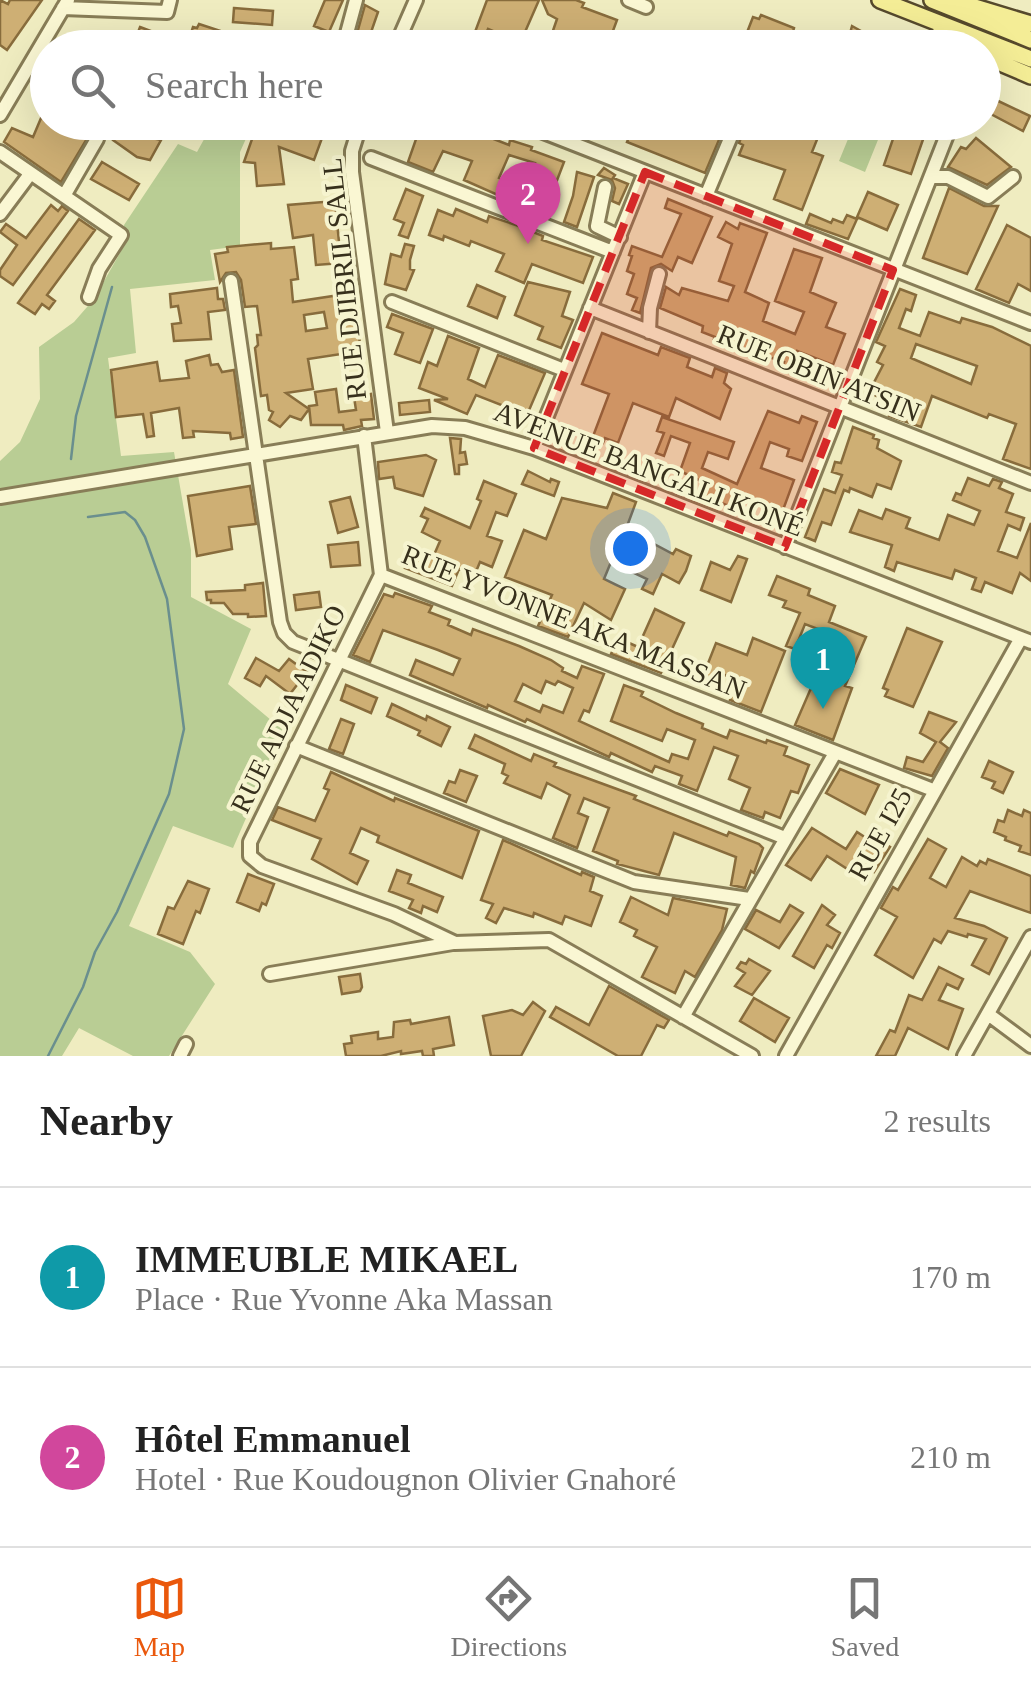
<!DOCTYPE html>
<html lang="en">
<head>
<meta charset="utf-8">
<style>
	:root { --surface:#fff; --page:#f2f2f2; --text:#222; --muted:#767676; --line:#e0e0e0; --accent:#ea580c }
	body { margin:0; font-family:"Times New Roman",serif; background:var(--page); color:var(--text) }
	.you { position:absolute; left:630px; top:548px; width:35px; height:35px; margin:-25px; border:8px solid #fff; border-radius:50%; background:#1a73e8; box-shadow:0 0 0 15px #1a73e833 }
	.badge { display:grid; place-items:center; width:65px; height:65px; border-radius:50%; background:var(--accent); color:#fff; font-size:32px; font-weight:700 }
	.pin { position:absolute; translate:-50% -82px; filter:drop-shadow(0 2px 5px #0008) }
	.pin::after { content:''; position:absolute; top:52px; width:35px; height:30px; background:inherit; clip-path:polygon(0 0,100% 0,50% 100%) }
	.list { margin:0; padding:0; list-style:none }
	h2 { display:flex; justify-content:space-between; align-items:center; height:130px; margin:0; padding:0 40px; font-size:42px }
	h2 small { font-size:32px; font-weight:400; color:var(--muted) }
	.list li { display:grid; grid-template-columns:65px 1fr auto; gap:30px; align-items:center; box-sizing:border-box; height:180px; padding:0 40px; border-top:2px solid var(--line) }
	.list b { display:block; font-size:38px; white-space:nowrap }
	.list p { margin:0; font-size:32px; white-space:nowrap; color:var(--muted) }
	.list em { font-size:32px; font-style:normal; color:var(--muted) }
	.icon { flex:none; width:55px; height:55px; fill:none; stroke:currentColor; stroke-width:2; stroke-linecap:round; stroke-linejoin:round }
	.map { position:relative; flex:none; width:1031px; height:1056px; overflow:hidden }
	.search { position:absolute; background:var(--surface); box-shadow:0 10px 40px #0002; left:30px; right:30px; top:30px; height:110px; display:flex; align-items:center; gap:25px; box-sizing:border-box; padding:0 35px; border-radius:55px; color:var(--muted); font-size:38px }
	.sheet { height:490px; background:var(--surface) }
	nav { display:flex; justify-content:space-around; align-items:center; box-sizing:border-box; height:140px; border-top:2px solid var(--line); background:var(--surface); font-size:28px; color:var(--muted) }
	nav a { display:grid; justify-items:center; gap:5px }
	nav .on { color:var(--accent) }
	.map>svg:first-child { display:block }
</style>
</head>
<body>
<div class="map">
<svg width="1031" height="1056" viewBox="0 0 1031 1056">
	<rect width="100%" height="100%" fill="#efecc0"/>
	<path fill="#b9cd94" d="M855,122L884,125L865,172L839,161Z
		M213,123H253L240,152V246L210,250L215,280L130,289L136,353L108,358L121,456L174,452L191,550V597L251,629L228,684L284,731L233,848L173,826L129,926L190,952L215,984L169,1056H133L79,1028L62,1056H0V461L20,442L40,399L39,347L74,322L94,299L125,244L124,225L178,144L197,152Z"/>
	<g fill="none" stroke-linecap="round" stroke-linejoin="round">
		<path stroke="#6a8f8e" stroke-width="2.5" d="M71,459L76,416L112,287
			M48,1056L83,987L95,952L117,912L169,794L184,729L167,599L145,537L135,520L125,512L88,517"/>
	</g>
	<path fill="#ceaf74" stroke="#886c3c" stroke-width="2.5" fill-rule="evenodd" d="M0,0L8,4L10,0H42L7,50L0,45Z
		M325,0H343L329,32L314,26Z
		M487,0H539L518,48H502L507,37L488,29L480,48H469Z
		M542,0H576L584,3L582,7L617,20L607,47L588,48L566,40L564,48H547L557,19L548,14Z
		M365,5L378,12L368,41L356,37Z
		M234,8L273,11L272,25L233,22Z
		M761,15L794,28L793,32L799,35L794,48H770L751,40L752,37L746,35L753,17L759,19Z
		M199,24L242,38L239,48H186L193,27L197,28Z
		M852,26L870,36H877L871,48H846Z
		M140,27L156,33L150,48H132Z
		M47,82L48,122H78L77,125L91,132L61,182L4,142L12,128L33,137L44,111L37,107Z
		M994,99L1030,116L1023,131L987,112Z
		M258,122H280L322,138L314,160L279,147L284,184L257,186L255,163L244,162Z
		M422,122H450L509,145L510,140L532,147L531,150L564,162L546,209L521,199L518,204L464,180L472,161L443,151L433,172L408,162ZM509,155L535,163L526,191L499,178Z
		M635,122H709L724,128L705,173L627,142Z
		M747,122H824L812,152L823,156L802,210L774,199L785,170L739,155L743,145L739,143Z
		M906,122H941L937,132L927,128L911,174L884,165L895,133L901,135Z
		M120,124L136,131L135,134L161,140L150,160L137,157L113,140Z
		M976,138L1011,167L987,185L948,167L961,147L966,149Z
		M102,162L139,184L129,200L91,179Z
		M604,168L615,175L613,178L628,184L619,204L612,201L615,188L612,180L598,175Z
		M577,172L594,177L577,227L564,222L573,196Z
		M949,188L984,206H998L967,274L923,258Z
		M406,189L423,196L408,238L399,235L404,223L394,219Z
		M868,192L898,205L887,230L857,217Z
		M668,199L712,217L692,263L678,257L672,271L661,264L651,268L640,313L632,310L637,298L627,294L634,274L627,271L632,256L629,255L632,246L662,257L681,214L665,208Z
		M335,201L341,263L316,265L313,235L293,238L288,205Z
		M51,205L58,211L62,206L68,211L13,285L0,276V270L17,245L0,232L6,224L26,238Z
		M456,209L487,222L489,216L516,225L543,236L542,240L593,257L583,283L532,264L524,283L496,271L504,254L471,241L469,246L444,236L443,240L429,235L438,210L453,216Z
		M810,214L831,223L833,219L843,223L847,215L857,219L848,239L806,224Z
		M79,219L95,230L47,295L55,301L49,309L42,304L35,314L18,303Z
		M726,222L738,229L740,223L767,233L745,292L769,303L763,321L795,334L804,312L775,301L794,249L822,258L810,292L836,303L826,327L845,334L833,365L797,351L789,373L781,370L784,362L714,339L715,337L702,332L703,326L660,308L666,287L679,295L682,288L728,301L734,286L719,281L732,244L718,237Z
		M1007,225L1031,238V291L1018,284L1009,303L976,289Z
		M271,243V249L294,247L298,279L291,280L293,302L353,293L361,351L308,359L313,389L286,393L309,409L301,420L290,416L280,427L269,420L273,412L269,410L267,395L261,396L255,348L258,345L257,335H261L257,306L245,307L241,280L236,272L226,273L220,282L215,254L228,252L227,247ZM324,312L327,328L306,331L304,315Z
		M405,244L414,246L410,260V269L414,270L406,290L385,284L391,254L401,257Z
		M528,282L570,292L562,316L573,320L561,348L538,339L543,327L515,315Z
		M477,285L505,297L497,318L468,306Z
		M217,288L218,299H223L225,310L208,312L211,339L174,341L172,324L181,323L178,306L171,307L170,294Z
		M900,289L916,295L911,311L906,309L899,328L920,336L929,312L960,323L962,318L992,327L1031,346V469L1003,459L1016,424L989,414L987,418L932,396L921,427L889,416L893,405L869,392L883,365L877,362L885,346L876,342ZM916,344L977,366L971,384L911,358Z
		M392,314L433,329L420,363L395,354L403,333L387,327Z
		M602,333L658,355L661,347L690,358L687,367L712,377L715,368L727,373L724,383L731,389L720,419L676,398L669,417L633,403L618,443L605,438L603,443L592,439L609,394L582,384Z
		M448,336L479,348L468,379L485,387L498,355L545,373L527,415L476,395L467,414L434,400L448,399L419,388L428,362L437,366Z
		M209,355L211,365L218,364L222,372L234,370L243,437L231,439L230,433L193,431L194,437L183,438L179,408L151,413L154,436L147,437L143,414L116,417L111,370L157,362L160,381L189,378L186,361Z
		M336,389L339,412L356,410L354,397L371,394L374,419L361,420L362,426L344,430L343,425H311L309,406L317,405L315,392Z
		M429,400L430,412L400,415L399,403Z
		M768,411L799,423L802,416L817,422L802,461L787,456L789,449L770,442L761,468L794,480L783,510L733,496L729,506L700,495L705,483L680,471L690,443L671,436L664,456L656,453L664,433L657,431L662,417L734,442L728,459L708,452L702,468L737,484Z
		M853,427L874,435L873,438L879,440L877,448L901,461L891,489L877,484L872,497L850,488L849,492L844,490L831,525L822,522L815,541L805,537L824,489L835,493L842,475L832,472L835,462L841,463Z
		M450,438L461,439L460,453L465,452L467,464L459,465V474H455Z
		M426,455L436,460L423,496L395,488L393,477L379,479L378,462Z
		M528,471L550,482L551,479L559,482L554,496L522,484Z
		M968,478L989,486L993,479L1002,482L999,488L1013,494L1006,512L1024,518L1020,530L1008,525L998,551L1017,558L1031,523V581L1020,573L1012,593L985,582L981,592L972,589L976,578L955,570L952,579L897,562L894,571L885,567L892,545L850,532L859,510L882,519L886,509L910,518L906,528L939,540L948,515L974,525L980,511L953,500L956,493L961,495Z
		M484,481L516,494L507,516L496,512L487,536L502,541L492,567L480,562L475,574L459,569L452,586L405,568L413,547L434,555L440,541L422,532L428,519L421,516L425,508L470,528L481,501L477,499Z
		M250,486L256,524L229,527L232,549L197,556L188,496Z
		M613,493L636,502L626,529L673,554L676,549L691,556L686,571L679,583L662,574L653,594L642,589L647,579L611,562L604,579L625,589L611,620L584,603L568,637L538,626L552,595L505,577L524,530L546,539L562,498L607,508Z
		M350,497L358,527L338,533L330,502Z
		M358,542L360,565L331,567L328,545Z
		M738,556L747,559L731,602L701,590L711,562L730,570Z
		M777,576L810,589L808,595L835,606L829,622L866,637L845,686L852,688L833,740L795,725L834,635L805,624L795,649L786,646L800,613L783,607L786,601L769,595Z
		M263,583L266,616L248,617V614H233L224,603H211V600H207L206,592L245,590V585Z
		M319,592L321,607L296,610L294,595Z
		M395,593L432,606L429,612L450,620L448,625L471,635L473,629L519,646L551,660L563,668L562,671L577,678L582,666L604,674L589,712L584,710L579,721L669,762L672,754L688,759L695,740L667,729L662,741L611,721L624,685L643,692L641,696L676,713L703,724L702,728L727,738L730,730L766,743L767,740L787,747L784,755L809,765L798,793L791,791L780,818L765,812L763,818L741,810L750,788L729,779L738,756L714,747L697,791L679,784L682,776L655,766L652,772L611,753L609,757L527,719L525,722L488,705L487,708L410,675L416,660L453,675L460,659L438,650L383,630L370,662L353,655L384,594L393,597ZM546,681L555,685L558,681L573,688L563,713L543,705L540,712L515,701L523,684L541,693Z
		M655,609L684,623L661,673L611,654L618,638L638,647Z
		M907,628L942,642L913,707L885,696L888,690L883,688Z
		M753,638L785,651L761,712L730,700L737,680L715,671L712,680L703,676L716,643L747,655Z
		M256,658L279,671L289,659L307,672L290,694L266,676L260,686L245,678Z
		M346,685L377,698L371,713L341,700Z
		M392,704L426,720L427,716L450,727L441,746L418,735L420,731L387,716Z
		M929,712L956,722L940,742L948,748L932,776L904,768L907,757L923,762L936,742L920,733Z
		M341,719L354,724L343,754L329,749Z
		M475,735L531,761L534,754L556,763L554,766L636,796L634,799L727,836L729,832L759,844L763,848L754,873L751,871L745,888L731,885L736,857L674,833L659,875L617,864L618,861L593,851L609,808L584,798L578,813L588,817L577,848L553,838L570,795L547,783L541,798L504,783L508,776L502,773L505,764L469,748Z
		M989,761L1013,772L1003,793L992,788L995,782L982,777Z
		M840,769L879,785L865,814L826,793Z
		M460,770L477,776L466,802L444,793L449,781L455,783Z
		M331,772L394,801L395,798L479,831L462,878L377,842L379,836L361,828L350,853L368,861L357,884L312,859L321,839L272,820L278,807L315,821L329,790L324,788Z
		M1008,810L1022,816L1024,810L1031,813V855L1019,851L1021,846L1005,840L1006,837L994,832L998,820L1004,822Z
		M812,828L846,849L857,832L877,845L879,840L890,847L874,872L862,864L860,868L857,865L852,872L827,856L811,880L786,865Z
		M928,839L946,849L930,878L946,887L962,857L977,866L980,861L986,864L988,859L1031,876V913L970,891L955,918L984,926L1007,938L989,974L972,965L986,939L968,934L967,937L948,931L941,943L934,939L913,978L875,955L897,917L881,908L893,887L898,890Z
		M503,840L581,875L582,872L594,877L590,891L602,896L591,926L565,916L562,924L534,913L533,917L504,908L496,923L486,918L493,904L481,900Z
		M397,870L411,875L408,883L443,897L437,912L423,906L421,913L409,908L413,900L389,891Z
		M248,874L274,884L266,905L262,903L259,911L237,902Z
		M188,881L209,889L200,913L196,911L183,944L158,934L168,907L174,909Z
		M631,897L668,915L673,898L727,909L722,930L695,977L685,971L675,993L642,977L657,947L634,936L637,930L620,922Z
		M790,905L803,913L779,948L745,929L756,910L780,922Z
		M822,905L835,915L827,925L840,933L832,948L827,945L814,968L793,956Z
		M749,959L770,971L752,995L735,986L745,973L737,968L741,962L746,964Z
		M939,967L963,979L958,989L947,984L939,1000L963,1009L948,1049L908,1028L895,1056H876L890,1030L895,1032L909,995L922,1000Z
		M360,974L362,987L360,991L342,994L339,977Z
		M609,986L669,1020L664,1028L657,1025L641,1056H618L550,1017L556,1007L589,1025Z
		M754,998L789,1018L775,1042L740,1021Z
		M533,1002L545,1011L521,1056H491L483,1016L512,1010L523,1015Z
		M449,1017L454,1045L433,1049L434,1056H423L422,1051L401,1054V1051L381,1056H346L344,1044L352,1043L351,1036L378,1032V1039L393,1037L394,1022L410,1020L411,1024Z"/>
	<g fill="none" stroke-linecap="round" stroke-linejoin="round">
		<defs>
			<path id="minor" d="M629,0L646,7
				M63,8L167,12L170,0
				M343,48L356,0
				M395,48L416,0
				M0,115L68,0
				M361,122L352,151V172L387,432
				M518,122L1031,323
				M0,152L121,235L99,269L89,297
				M371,158L613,252
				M931,177H948L988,197L1013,177
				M605,187L597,226L620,237
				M64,196L97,139
				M706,196L737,122
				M0,214L30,174
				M231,281L280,622L284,633L293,642L785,838
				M392,302L564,370
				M590,308L1031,483
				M649,332L650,308L659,274
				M364,436L381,575L933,790
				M534,448L645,172
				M0,497L432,426L465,428L534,448L1031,642
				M785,547L952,122
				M381,575L250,842V856L262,866L394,914L455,943L549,940L752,1056
				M296,746L634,882L749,899
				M270,974L453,943
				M988,1014L1031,1046
				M683,1017L835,753
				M180,1056L186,1044
				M786,1056L1021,638
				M964,1056L1031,937"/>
			<path id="major" d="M880,0L1031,59
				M932,0L1031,40
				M958,2L1031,24
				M940,33L968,48
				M984,56L1031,76"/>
		</defs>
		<use href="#minor" stroke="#887d57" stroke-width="18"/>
		<use href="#major" stroke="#56492c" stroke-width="20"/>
		<use href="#minor" stroke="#faf7d3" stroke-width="12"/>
		<use href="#major" stroke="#f4ed96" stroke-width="15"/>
	</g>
	<path fill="#d62828" fill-opacity="0.2" stroke="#d62828" stroke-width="8" stroke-dasharray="20 12" stroke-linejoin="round" d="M645,172L893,270L785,547L534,448Z"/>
	<g text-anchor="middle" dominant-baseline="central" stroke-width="8" stroke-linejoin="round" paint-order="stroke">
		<g font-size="28" fill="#37301c" stroke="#f6f4cf">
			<text transform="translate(344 279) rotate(-96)">RUE DJIBRIL SALL</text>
			<text transform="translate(819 373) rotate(22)">RUE OBIN ATSIN</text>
			<text transform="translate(649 469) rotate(21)">AVENUE BANGALI KONÉ</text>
			<text transform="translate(574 622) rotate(22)">RUE YVONNE AKA MASSAN</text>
			<text transform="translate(288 709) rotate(-64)">RUE ADJA ADIKO</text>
			<text transform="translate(880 834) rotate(-61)">RUE I25</text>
		</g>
	</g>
</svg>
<div class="you"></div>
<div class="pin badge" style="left:823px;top:709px;background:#0f9aa8">1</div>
<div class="pin badge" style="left:528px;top:244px;background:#d1479c">2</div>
<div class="search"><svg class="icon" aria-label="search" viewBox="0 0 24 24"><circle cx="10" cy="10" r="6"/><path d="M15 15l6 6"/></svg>Search here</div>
</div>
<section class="sheet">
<h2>Nearby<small>2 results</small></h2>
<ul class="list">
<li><span class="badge" style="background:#0f9aa8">1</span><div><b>IMMEUBLE MIKAEL</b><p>Place · Rue Yvonne Aka Massan</p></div><em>170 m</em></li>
<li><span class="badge" style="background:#d1479c">2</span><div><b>Hôtel Emmanuel</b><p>Hotel · Rue Koudougnon Olivier Gnahoré</p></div><em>210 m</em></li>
</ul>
</section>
<nav>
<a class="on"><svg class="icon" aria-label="map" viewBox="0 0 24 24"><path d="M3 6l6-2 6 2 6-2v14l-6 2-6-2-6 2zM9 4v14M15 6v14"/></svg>Map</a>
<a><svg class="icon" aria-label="directions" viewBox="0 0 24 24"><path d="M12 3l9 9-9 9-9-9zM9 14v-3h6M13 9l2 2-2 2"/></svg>Directions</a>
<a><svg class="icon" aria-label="saved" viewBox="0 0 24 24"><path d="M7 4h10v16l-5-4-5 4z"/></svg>Saved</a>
</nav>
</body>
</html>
